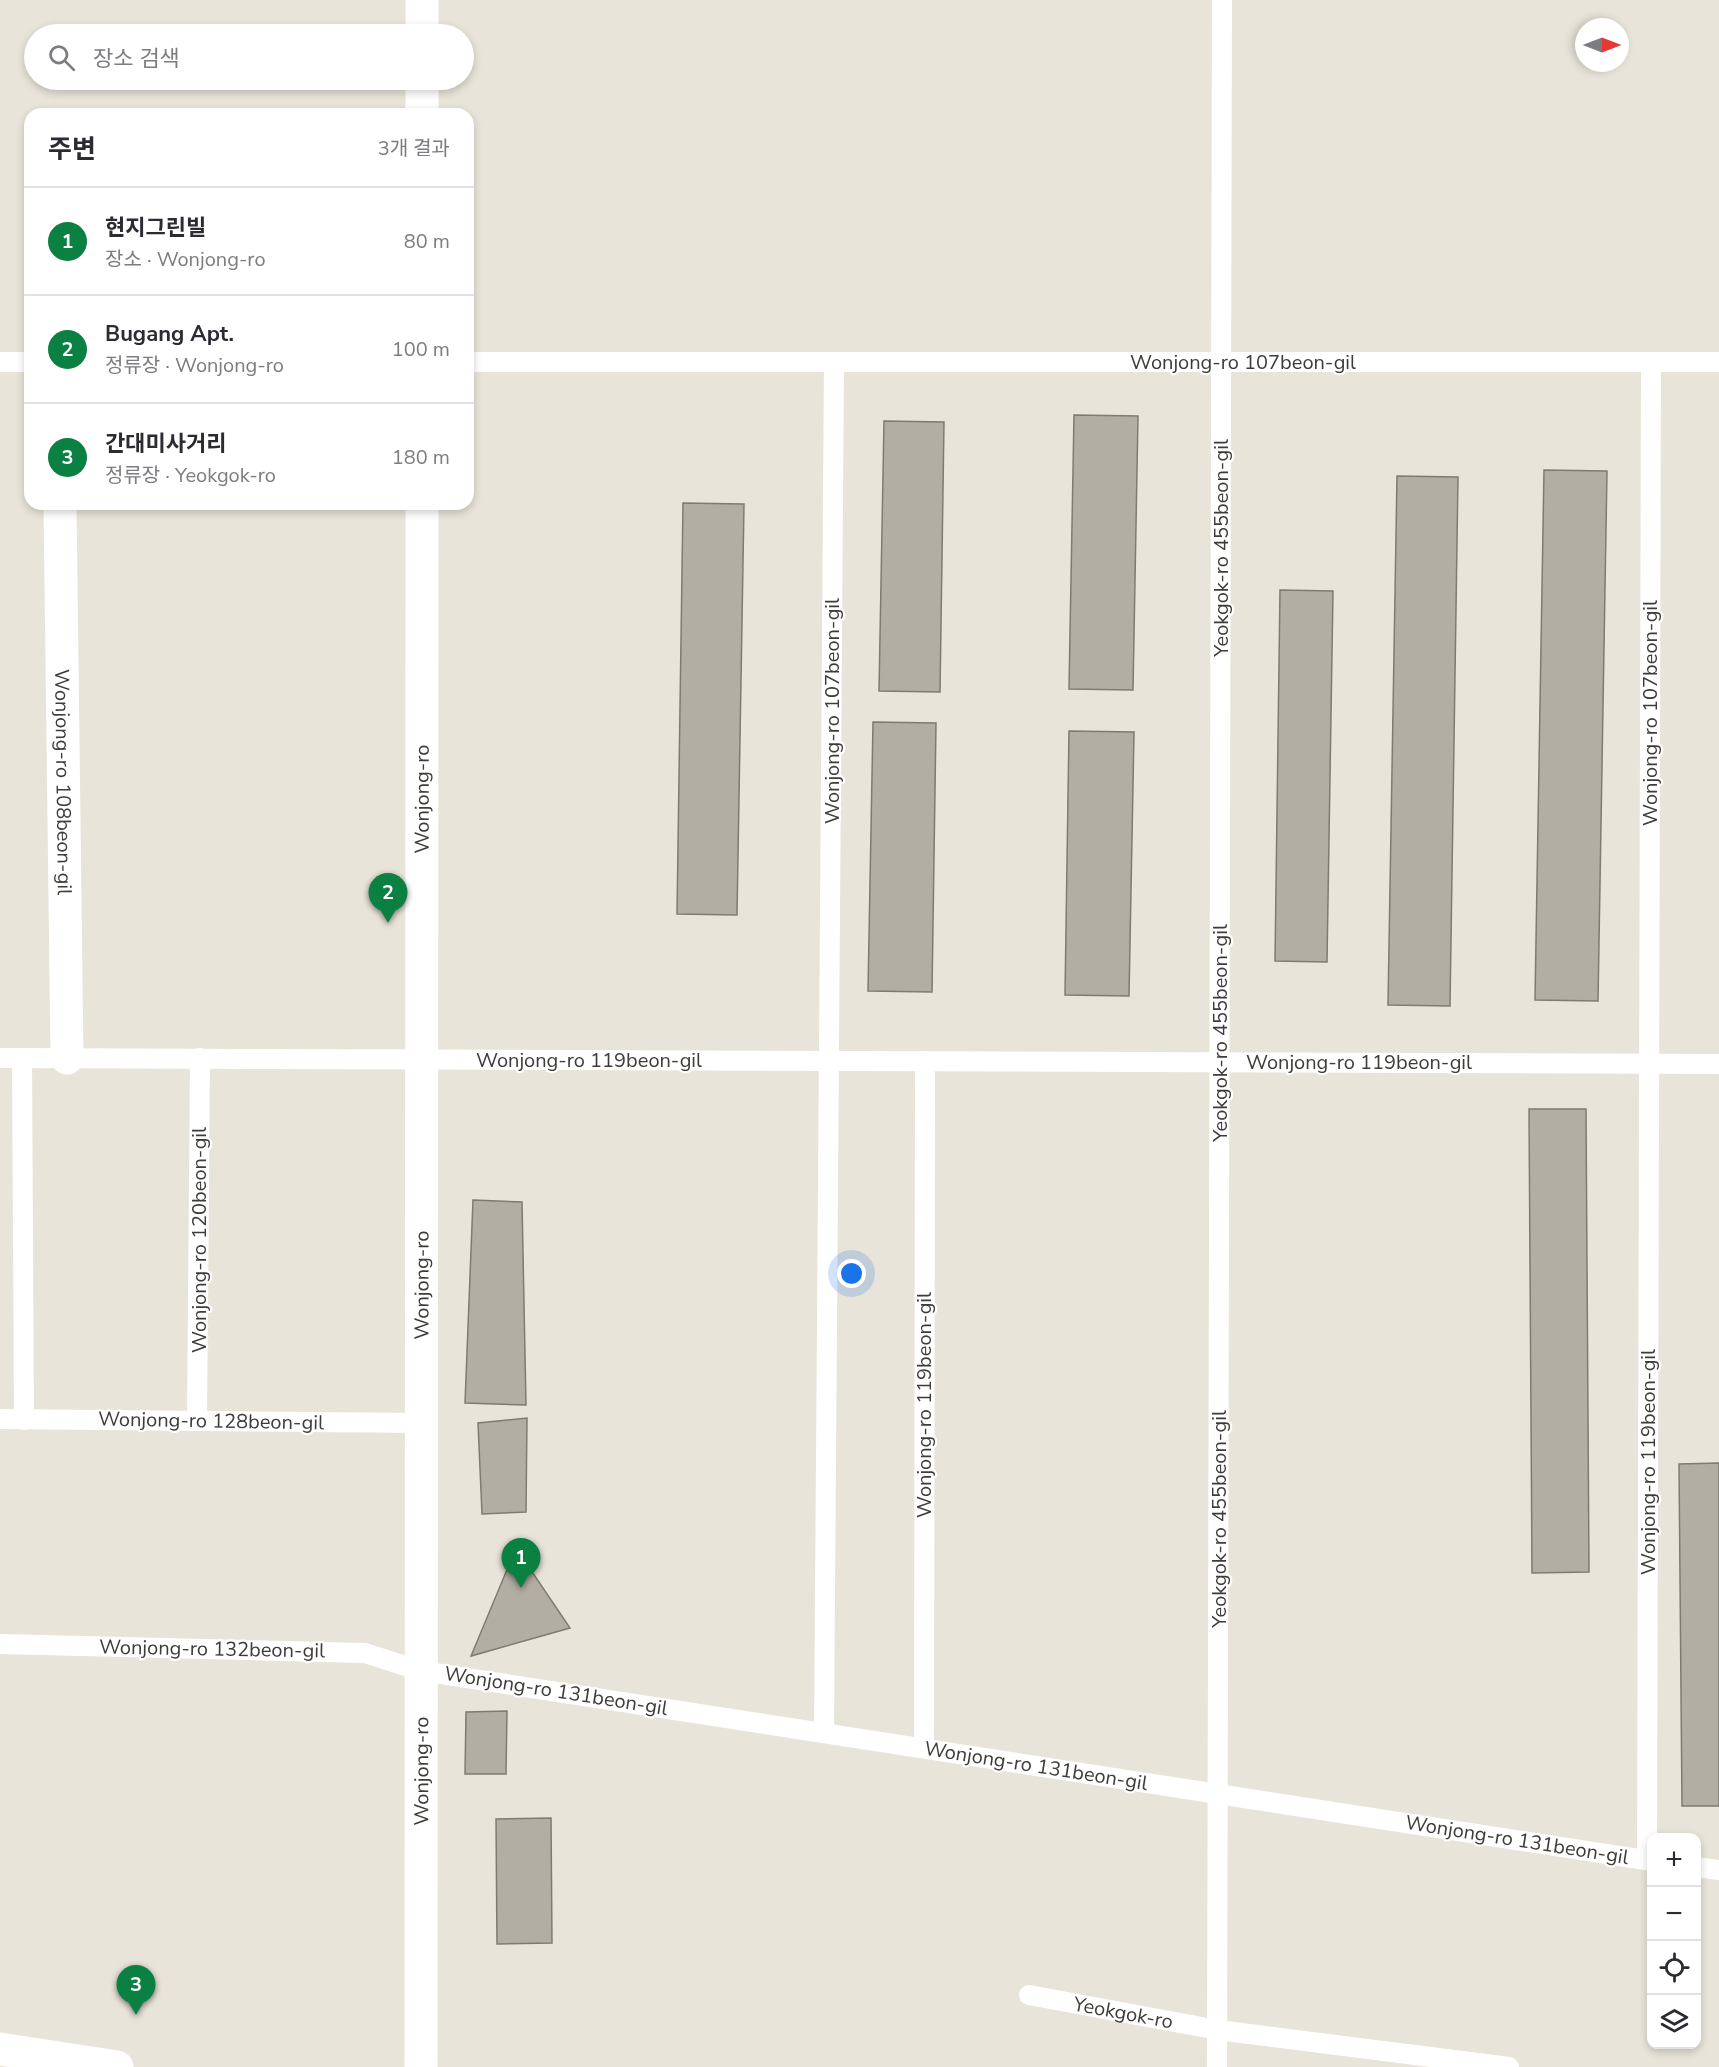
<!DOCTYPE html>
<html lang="ko">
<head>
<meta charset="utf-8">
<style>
	:root { --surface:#fff; --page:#f7f7f7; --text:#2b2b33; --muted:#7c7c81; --line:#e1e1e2; --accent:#0b8043 }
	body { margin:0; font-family:"Nunito Sans","Noto Sans KR",sans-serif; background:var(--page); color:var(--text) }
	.controls { position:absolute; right:18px; bottom:18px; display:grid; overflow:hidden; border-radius:12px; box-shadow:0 3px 9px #0003 }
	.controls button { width:54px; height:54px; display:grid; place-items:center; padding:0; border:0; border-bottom:2px solid var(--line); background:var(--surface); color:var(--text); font:30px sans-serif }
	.compass { position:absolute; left:1575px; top:18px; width:54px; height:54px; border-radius:50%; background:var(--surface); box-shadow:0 3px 9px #0003; rotate:90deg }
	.you { position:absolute; left:852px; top:1274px; width:21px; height:21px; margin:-15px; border:4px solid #fff; border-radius:50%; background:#1a73e8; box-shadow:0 0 0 9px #1a73e833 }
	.badge { display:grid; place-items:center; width:39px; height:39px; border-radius:50%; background:var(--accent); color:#fff; font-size:20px; font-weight:700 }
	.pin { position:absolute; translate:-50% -50px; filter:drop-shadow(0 2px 3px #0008) }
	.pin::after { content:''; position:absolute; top:32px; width:21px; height:18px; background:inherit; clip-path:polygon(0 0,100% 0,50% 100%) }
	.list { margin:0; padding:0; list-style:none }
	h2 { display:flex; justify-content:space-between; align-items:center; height:78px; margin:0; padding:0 24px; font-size:26px }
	h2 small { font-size:20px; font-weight:400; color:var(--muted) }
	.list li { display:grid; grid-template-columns:39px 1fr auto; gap:18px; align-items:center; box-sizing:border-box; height:108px; padding:0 24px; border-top:2px solid var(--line) }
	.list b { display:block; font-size:22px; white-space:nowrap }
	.list p { margin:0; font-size:20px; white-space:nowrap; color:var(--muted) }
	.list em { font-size:20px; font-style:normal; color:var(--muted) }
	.icon { flex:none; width:33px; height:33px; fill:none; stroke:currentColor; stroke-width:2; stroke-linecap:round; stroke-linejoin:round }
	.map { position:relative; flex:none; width:1719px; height:2067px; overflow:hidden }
	.search { position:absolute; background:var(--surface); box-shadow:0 3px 9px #0003; left:24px; top:24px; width:450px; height:66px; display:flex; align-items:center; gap:15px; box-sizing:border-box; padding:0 21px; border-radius:33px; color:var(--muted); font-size:22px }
	.panel { position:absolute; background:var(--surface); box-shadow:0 3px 9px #0003; left:24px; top:108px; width:450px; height:402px; border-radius:18px }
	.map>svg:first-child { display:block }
</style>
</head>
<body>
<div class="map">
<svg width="1719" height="2067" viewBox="0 0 1719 2067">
	<rect width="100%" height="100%" fill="#e9e4d9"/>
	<path fill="#b3aea3" stroke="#7f7b71" stroke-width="1.5" d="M1074,415L1138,416L1133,690L1069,689Z
		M884,421L944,422L940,692L879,691Z
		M1544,470L1607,471L1598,1001L1535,1000Z
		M1397,476L1458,477L1450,1006L1388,1005Z
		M683,503L744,504L737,915L677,914Z
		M1280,590L1333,591L1327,962L1275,961Z
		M873,722L936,723L932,992L868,991Z
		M1069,731L1134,732L1129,996L1065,995Z
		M1529,1109H1586L1589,1572L1532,1573Z
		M473,1200L522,1202L526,1405L465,1403Z
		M527,1418L526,1512L482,1514L478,1423Z
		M1719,1463V1806H1682L1679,1464Z
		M516,1548L570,1628L471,1656Z
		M507,1711L506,1774H465L466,1712Z
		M551,1818L552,1943L497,1944L496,1819Z"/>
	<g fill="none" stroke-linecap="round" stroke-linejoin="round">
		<g stroke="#fff" stroke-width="20">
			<path d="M0,362H30"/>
			<path d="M468,362H1719"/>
			<path d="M0,1058L1719,1064"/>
			<path d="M22,1058L24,1420"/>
			<path d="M0,1419L421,1423"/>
			<path d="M197,1421L200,1058"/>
			<path d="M0,1644L365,1653L421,1671L1652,1861"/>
			<path d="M824,1733L834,362"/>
			<path d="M924,1748L925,1061"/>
			<path d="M1647,1860L1651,362"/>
			<path d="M1696,1867L1719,1870"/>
			<path id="s1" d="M1029,1995L1218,2030L1509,2067"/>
			<path d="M1217,2067L1222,0"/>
		</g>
		<g stroke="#fff" stroke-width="33">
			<path d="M422,0V34"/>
			<path d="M422,80V114"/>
			<path id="s2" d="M60,504L67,1058"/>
			<path id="s3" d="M421,2067L422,504"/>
		</g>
		<path stroke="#fff" stroke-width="33" d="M0,2049L117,2067"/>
	</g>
	<g text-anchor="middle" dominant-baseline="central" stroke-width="4.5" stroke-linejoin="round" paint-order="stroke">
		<g font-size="20" fill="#3e3c38" stroke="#fff">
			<text x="1243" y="362">Wonjong-ro 107beon-gil</text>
			<text transform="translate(1221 548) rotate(-90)">Yeokgok-ro 455beon-gil</text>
			<text transform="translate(832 711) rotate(-90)">Wonjong-ro 107beon-gil</text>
			<text transform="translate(1650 713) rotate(-90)">Wonjong-ro 107beon-gil</text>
			<text stroke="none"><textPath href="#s2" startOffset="278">Wonjong-ro 108beon-gil</textPath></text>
			<text stroke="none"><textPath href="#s3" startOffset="1268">Wonjong-ro</textPath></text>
			<text transform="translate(1220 1033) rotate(-90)">Yeokgok-ro 455beon-gil</text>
			<text x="589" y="1060">Wonjong-ro 119beon-gil</text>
			<text x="1359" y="1062">Wonjong-ro 119beon-gil</text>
			<text transform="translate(199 1240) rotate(-90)">Wonjong-ro 120beon-gil</text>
			<text stroke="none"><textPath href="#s3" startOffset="782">Wonjong-ro</textPath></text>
			<text transform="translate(924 1405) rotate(-90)">Wonjong-ro 119beon-gil</text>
			<text transform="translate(211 1421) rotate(1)">Wonjong-ro 128beon-gil</text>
			<text transform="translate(1648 1462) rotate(-90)">Wonjong-ro 119beon-gil</text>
			<text transform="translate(1219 1519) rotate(-90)">Yeokgok-ro 455beon-gil</text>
			<text transform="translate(212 1649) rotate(1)">Wonjong-ro 132beon-gil</text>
			<text transform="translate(556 1691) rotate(9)">Wonjong-ro 131beon-gil</text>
			<text transform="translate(1036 1766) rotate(9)">Wonjong-ro 131beon-gil</text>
			<text stroke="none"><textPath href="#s3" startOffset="296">Wonjong-ro</textPath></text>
			<text transform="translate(1517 1840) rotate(9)">Wonjong-ro 131beon-gil</text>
			<text stroke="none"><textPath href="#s1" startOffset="96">Yeokgok-ro</textPath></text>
		</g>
	</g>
</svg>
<div class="controls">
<button>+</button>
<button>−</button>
<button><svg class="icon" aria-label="locate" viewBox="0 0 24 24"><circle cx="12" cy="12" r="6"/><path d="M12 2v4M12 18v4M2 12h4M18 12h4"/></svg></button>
<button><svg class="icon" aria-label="layers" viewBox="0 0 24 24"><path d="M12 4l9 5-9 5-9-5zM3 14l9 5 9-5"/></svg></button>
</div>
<svg class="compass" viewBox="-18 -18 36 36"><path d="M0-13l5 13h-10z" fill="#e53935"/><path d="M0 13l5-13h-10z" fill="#7c7c81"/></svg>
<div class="you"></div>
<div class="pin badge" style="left:521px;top:1588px">1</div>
<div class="pin badge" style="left:388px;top:923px">2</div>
<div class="pin badge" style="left:136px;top:2015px">3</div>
<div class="search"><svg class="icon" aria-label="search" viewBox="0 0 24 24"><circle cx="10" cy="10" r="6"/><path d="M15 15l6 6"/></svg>장소 검색</div>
<section class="panel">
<h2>주변<small>3개 결과</small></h2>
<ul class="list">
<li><span class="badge">1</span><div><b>현지그린빌</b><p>장소 · Wonjong-ro</p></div><em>80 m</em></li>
<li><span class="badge">2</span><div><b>Bugang Apt.</b><p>정류장 · Wonjong-ro</p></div><em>100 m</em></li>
<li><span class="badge">3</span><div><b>간대미사거리</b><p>정류장 · Yeokgok-ro</p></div><em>180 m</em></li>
</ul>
</section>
</div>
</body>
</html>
